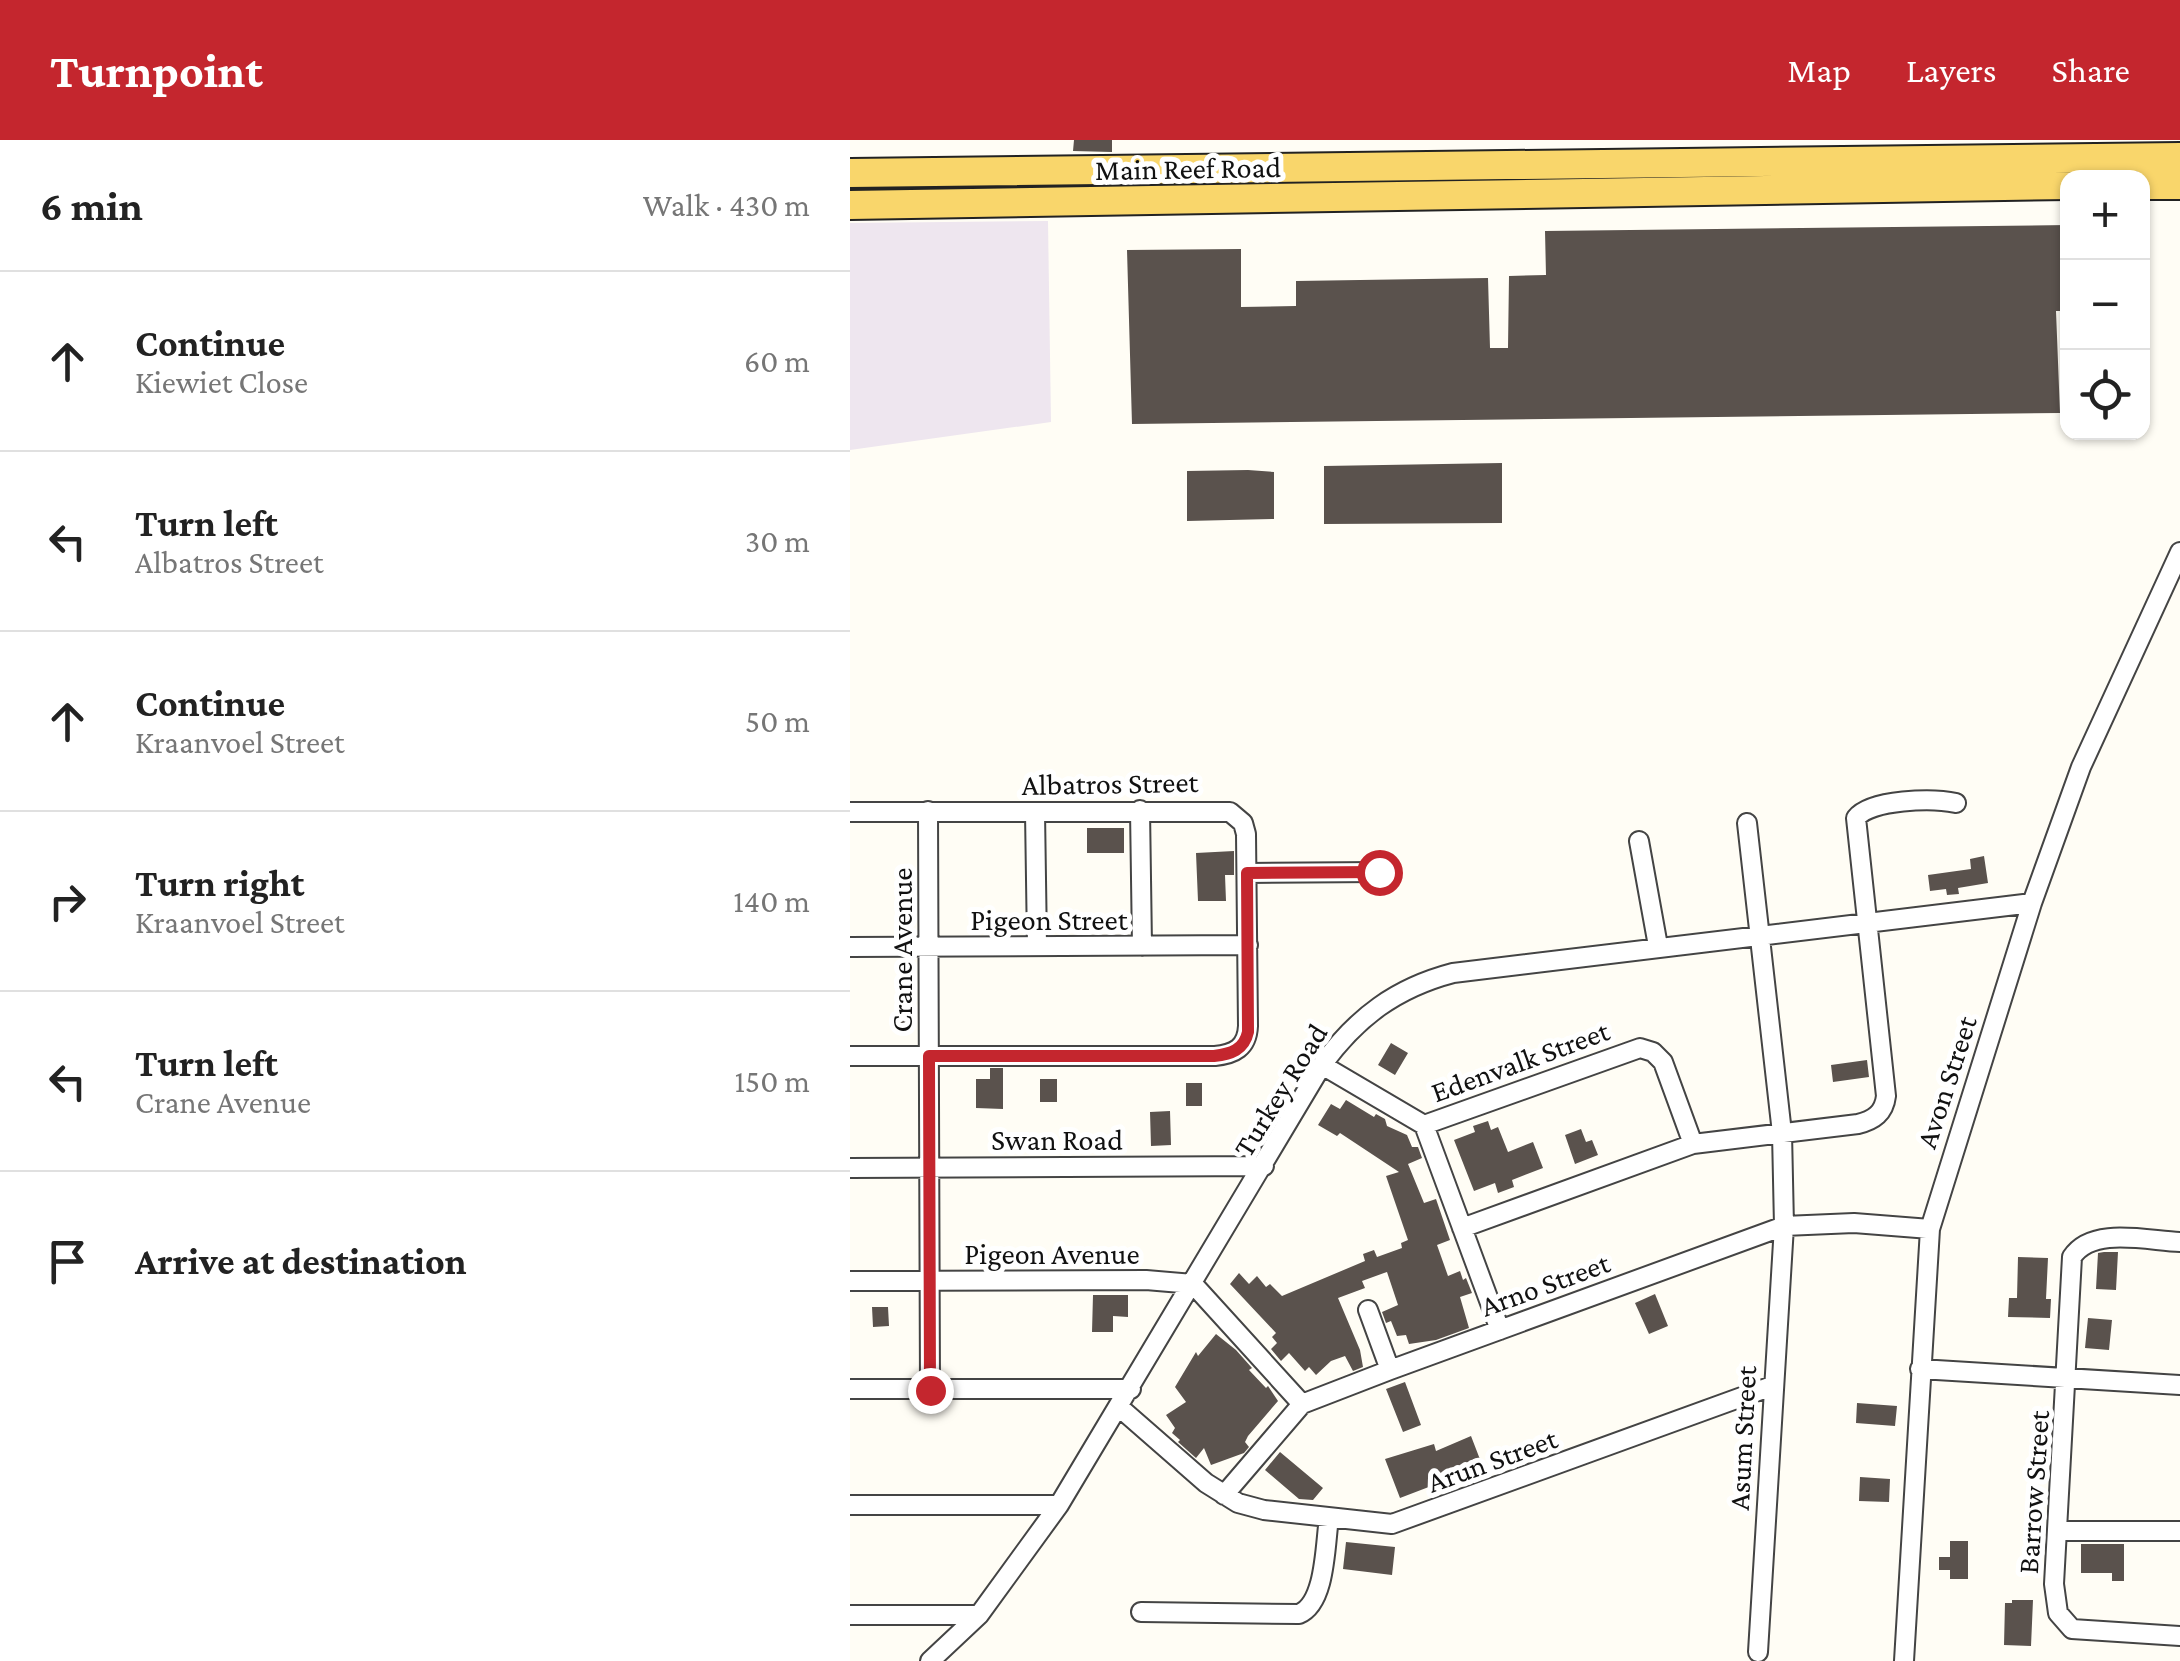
<!DOCTYPE html>
<html lang="en">
<head>
<meta charset="utf-8">
<style>
	:root { --surface:#fff; --page:#f6f6f6; --text:#222; --muted:#767676; --line:#e0e0e0; --accent:#c4262e }
	body { margin:0; font-family:"Crimson Pro",serif; background:var(--page); color:var(--text) }
	.controls { position:absolute; right:30px; top:30px; display:grid; overflow:hidden; border-radius:20px; box-shadow:0 2px 8px #0004 }
	.controls button { width:90px; height:90px; display:grid; place-items:center; padding:0; border:0; border-bottom:2px solid var(--line); background:var(--surface); color:var(--text); font:50px sans-serif }
	.stop { position:absolute; width:30px; height:30px; margin:-22px; border:8px solid #c4262e; border-radius:50%; background:#fff }
	.stop.end { background:#c4262e; border-color:#fff; box-shadow:0 2px 10px #0008 }
	.list { margin:0; padding:0; list-style:none }
	h2 { display:flex; justify-content:space-between; align-items:center; height:130px; margin:0; padding:0 40px; font-size:42px }
	h2 small { font-size:32px; font-weight:400; color:var(--muted) }
	.list li { display:grid; grid-template-columns:65px 1fr auto; gap:30px; align-items:center; box-sizing:border-box; height:180px; padding:0 40px; border-top:2px solid var(--line) }
	.list b { display:block; font-size:38px; white-space:nowrap }
	.list p { margin:0; font-size:32px; white-space:nowrap; color:var(--muted) }
	.list em { font-size:32px; font-style:normal; color:var(--muted) }
	.icon { flex:none; width:55px; height:55px; fill:none; stroke:currentColor; stroke-width:2; stroke-linecap:round; stroke-linejoin:round }
	.map { position:relative; flex:none; width:1330px; height:1521px; overflow:hidden }
	header { display:flex; align-items:center; gap:60px; box-sizing:border-box; height:140px; padding:0 50px; background:var(--accent); color:#fff }
	header strong { font-size:48px }
	nav { display:flex; gap:55px; margin-inline-start:auto; font-size:35px }
	main { display:flex }
	aside { flex:1; background:var(--surface) }
	.map>svg:first-child { display:block }
</style>
</head>
<body>
<header>
<strong>Turnpoint</strong>
<nav><a>Map</a><a>Layers</a><a>Share</a></nav>
</header>
<main>
<aside>
<h2>6 min<small>Walk · 430 m</small></h2>
<ul class="list">
<li><svg class="icon" aria-label="ahead" viewBox="0 0 24 24"><path d="M12 20V5M6 11l6-6 6 6"/></svg><div><b>Continue</b><p>Kiewiet Close</p></div><em>60 m</em></li>
<li><svg class="icon" aria-label="left" viewBox="0 0 24 24"><path d="M17 20v-9H6M10 6l-5 5 5 5"/></svg><div><b>Turn left</b><p>Albatros Street</p></div><em>30 m</em></li>
<li><svg class="icon" aria-label="ahead" viewBox="0 0 24 24"><path d="M12 20V5M6 11l6-6 6 6"/></svg><div><b>Continue</b><p>Kraanvoel Street</p></div><em>50 m</em></li>
<li><svg class="icon" aria-label="right" viewBox="0 0 24 24"><path d="M7 20v-9h11M14 6l5 5-5 5"/></svg><div><b>Turn right</b><p>Kraanvoel Street</p></div><em>140 m</em></li>
<li><svg class="icon" aria-label="left" viewBox="0 0 24 24"><path d="M17 20v-9H6M10 6l-5 5 5 5"/></svg><div><b>Turn left</b><p>Crane Avenue</p></div><em>150 m</em></li>
<li><svg class="icon" aria-label="arrive" viewBox="0 0 24 24"><path d="M6 21V4h12l-3 4 3 4H6"/></svg><div><b>Arrive at destination</b></div></li>
</ul>
</aside>
<div class="map">
<svg width="1330" height="1521" viewBox="0 0 1330 1521">
	<rect width="100%" height="100%" fill="#fffdf5"/>
	<path fill="#eee6ef" d="M198,81L201,282L0,310V83Z"/>
	<path fill="#5a524d" d="M224,0H262V12L223,11Z
		M1218,85V171H1206L1210,273L282,284L277,110L391,109V167L446,166V141L638,138L640,208H658L659,136L696,135L695,91Z
		M652,323V383L474,384V326Z
		M398,330L424,332V379L337,381V331Z
		M237,688H274V713H237Z
		M384,711V735H375L376,761H348L346,713Z
		M1134,716L1138,743L1108,748L1109,754L1097,755L1096,749L1080,751L1078,735L1121,729L1120,719Z
		M47,866H61V890H47Z
		M541,903L558,913L545,935L528,925Z
		M1017,920L1019,937L983,942L981,925Z
		M140,928H153V969L126,968V939H140Z
		M190,939H207V962H190Z
		M336,943H352V966H336Z
		M496,960L524,977L526,974L535,979L537,986L557,995L562,1007H568L572,1018L558,1024L574,1063L586,1059L600,1100L587,1105L598,1136L610,1131L613,1140L616,1138L622,1153L610,1157L619,1188L586,1200L559,1204L556,1195L547,1196L541,1181L536,1183L532,1172L548,1165L537,1132L534,1133L512,1141L515,1148L488,1158L510,1210L513,1227L503,1231L495,1216L481,1221L466,1235L459,1227L455,1231L439,1213L431,1221L421,1209L427,1203L422,1197L426,1193L380,1144L389,1133L399,1144L407,1136L416,1147L420,1144L432,1156L515,1121L513,1114L524,1110L527,1117L552,1108L551,1103L558,1100L536,1036L549,1032L490,993L487,996L468,985L481,964L490,969Z
		M320,971L321,1005L301,1006L300,972Z
		M638,981L641,990L648,987L658,1012L683,1002L693,1028L662,1040L664,1047L648,1053L645,1043L624,1051L604,1000L625,992L623,986Z
		M731,989L736,1002L742,1000L748,1015L725,1024L715,995Z
		M1254,1112H1268L1266,1150L1246,1149L1248,1113Z
		M1168,1117L1198,1118L1196,1159H1201L1200,1178L1158,1177L1159,1158H1167Z
		M805,1154L818,1186L799,1194L785,1163Z
		M243,1155H278V1177L263,1176V1192H242Z
		M22,1167H38L39,1186L23,1187Z
		M1238,1178L1262,1180L1259,1210L1235,1208Z
		M366,1194L386,1210L402,1228L399,1230L416,1248L418,1246L428,1261L398,1296L395,1302L399,1307L394,1313L361,1325L354,1308L346,1318L328,1302L330,1300L322,1293L325,1288L316,1275L336,1262L325,1247L346,1212L348,1216Z
		M555,1242L571,1285L553,1292L536,1249Z
		M1007,1263L1047,1266L1045,1286L1006,1283Z
		M621,1296L631,1322L596,1337L597,1340L550,1358L535,1319L584,1304L586,1311Z
		M430,1312L473,1348L463,1360L449,1359L415,1330Z
		M1010,1337L1040,1339L1039,1362L1009,1361Z
		M1100,1401H1118V1439H1100V1430H1089V1417H1100Z
		M496,1402L545,1407L542,1435L493,1429Z
		M1231,1404H1274V1441H1262V1433H1231Z
		M1162,1460H1183L1181,1506L1154,1505L1155,1463H1162Z"/>
	<g fill="none" stroke-linecap="round" stroke-linejoin="round">
		<defs>
			<path id="street" d="M290,670L292,806
				M78,671L80,1249
				M0,672H380L393,683L396,694L398,886C397,908 384,914 365,916H0
				M185,672L187,806
				M897,683L932,993L934,1086L908,1512
				M789,701L808,806
				M397,733L529,732
				M0,807L398,805
				M472,925L574,985L650,1190
				M574,985L790,908L803,912L813,922L843,1004
				M0,1028L414,1026
				M612,1088L843,1004L1008,984C1024,980 1034,973 1036,956L1006,678C1021,659 1083,658 1106,663
				M1330,1102C1298,1101 1242,1086 1222,1117L1204,1444L1208,1473L1222,1489L1330,1496
				M0,1141L296,1140L343,1144
				M343,1144L452,1264
				M518,1170L540,1230
				M1070,1229L1330,1245
				M0,1249H281
				M269,1267L356,1343L388,1363L414,1370L542,1384L922,1246
				M374,1355L452,1264L540,1230L934,1086L1004,1083L1080,1089
				M0,1365H209
				M1208,1391H1330
				M291,1472L449,1474C476,1463 475,1404 479,1378
				M0,1475H129
				M80,1521L129,1475L209,1365L472,925C507,877 546,848 603,833L1182,763
				M1054,1521L1080,1089L1182,763L1231,627L1330,412"/>
			<path id="primary" d="M0,33L1330,17
				M1292,45H1330
				M0,65L1218,45"/>
		</defs>
		<use href="#street" stroke="#444" stroke-width="22"/>
		<use href="#primary" stroke="#222" stroke-width="32"/>
		<use href="#street" stroke="#fff" stroke-width="18"/>
		<use href="#primary" stroke="#f9d66b" stroke-width="28"/>
	</g>
	<g fill="none" stroke-linecap="round" stroke-linejoin="round">
		<path stroke="#c4262e" stroke-width="12" d="M80,1250L79,916H364C381,914 394,910 398,892L397,733L529,732"/>
	</g>
	<g text-anchor="middle" dominant-baseline="central" stroke-width="10" stroke-linejoin="round" paint-order="stroke">
		<g font-size="30" fill="#111" stroke="#fff">
			<text transform="translate(338 28) rotate(-1)">Main Reef Road</text>
			<text transform="translate(260 643) rotate(-1)">Albatros Street</text>
			<text x="199" y="779">Pigeon Street</text>
			<text transform="translate(51 810) rotate(-90)">Crane Avenue</text>
			<text transform="translate(670 921) rotate(-20)">Edenvalk Street</text>
			<text transform="translate(1096 942) rotate(-72)">Avon Street</text>
			<text transform="translate(430 950) rotate(-58)">Turkey Road</text>
			<text x="207" y="999">Swan Road</text>
			<text x="202" y="1113">Pigeon Avenue</text>
			<text transform="translate(695 1144) rotate(-20)">Arno Street</text>
			<text transform="translate(892 1298) rotate(-87)">Asum Street</text>
			<text transform="translate(642 1320) rotate(-20)">Arun Street</text>
			<text transform="translate(1183 1352) rotate(-86)">Barrow Street</text>
		</g>
	</g>
</svg>
<div class="controls">
<button>+</button>
<button>−</button>
<button><svg class="icon" aria-label="locate" viewBox="0 0 24 24"><circle cx="12" cy="12" r="6"/><path d="M12 2v4M12 18v4M2 12h4M18 12h4"/></svg></button>
</div>
<div class="stop" style="left:529px;top:732px"></div>
<div class="stop end" style="left:80px;top:1250px"></div>
</div>
</main>
</body>
</html>
